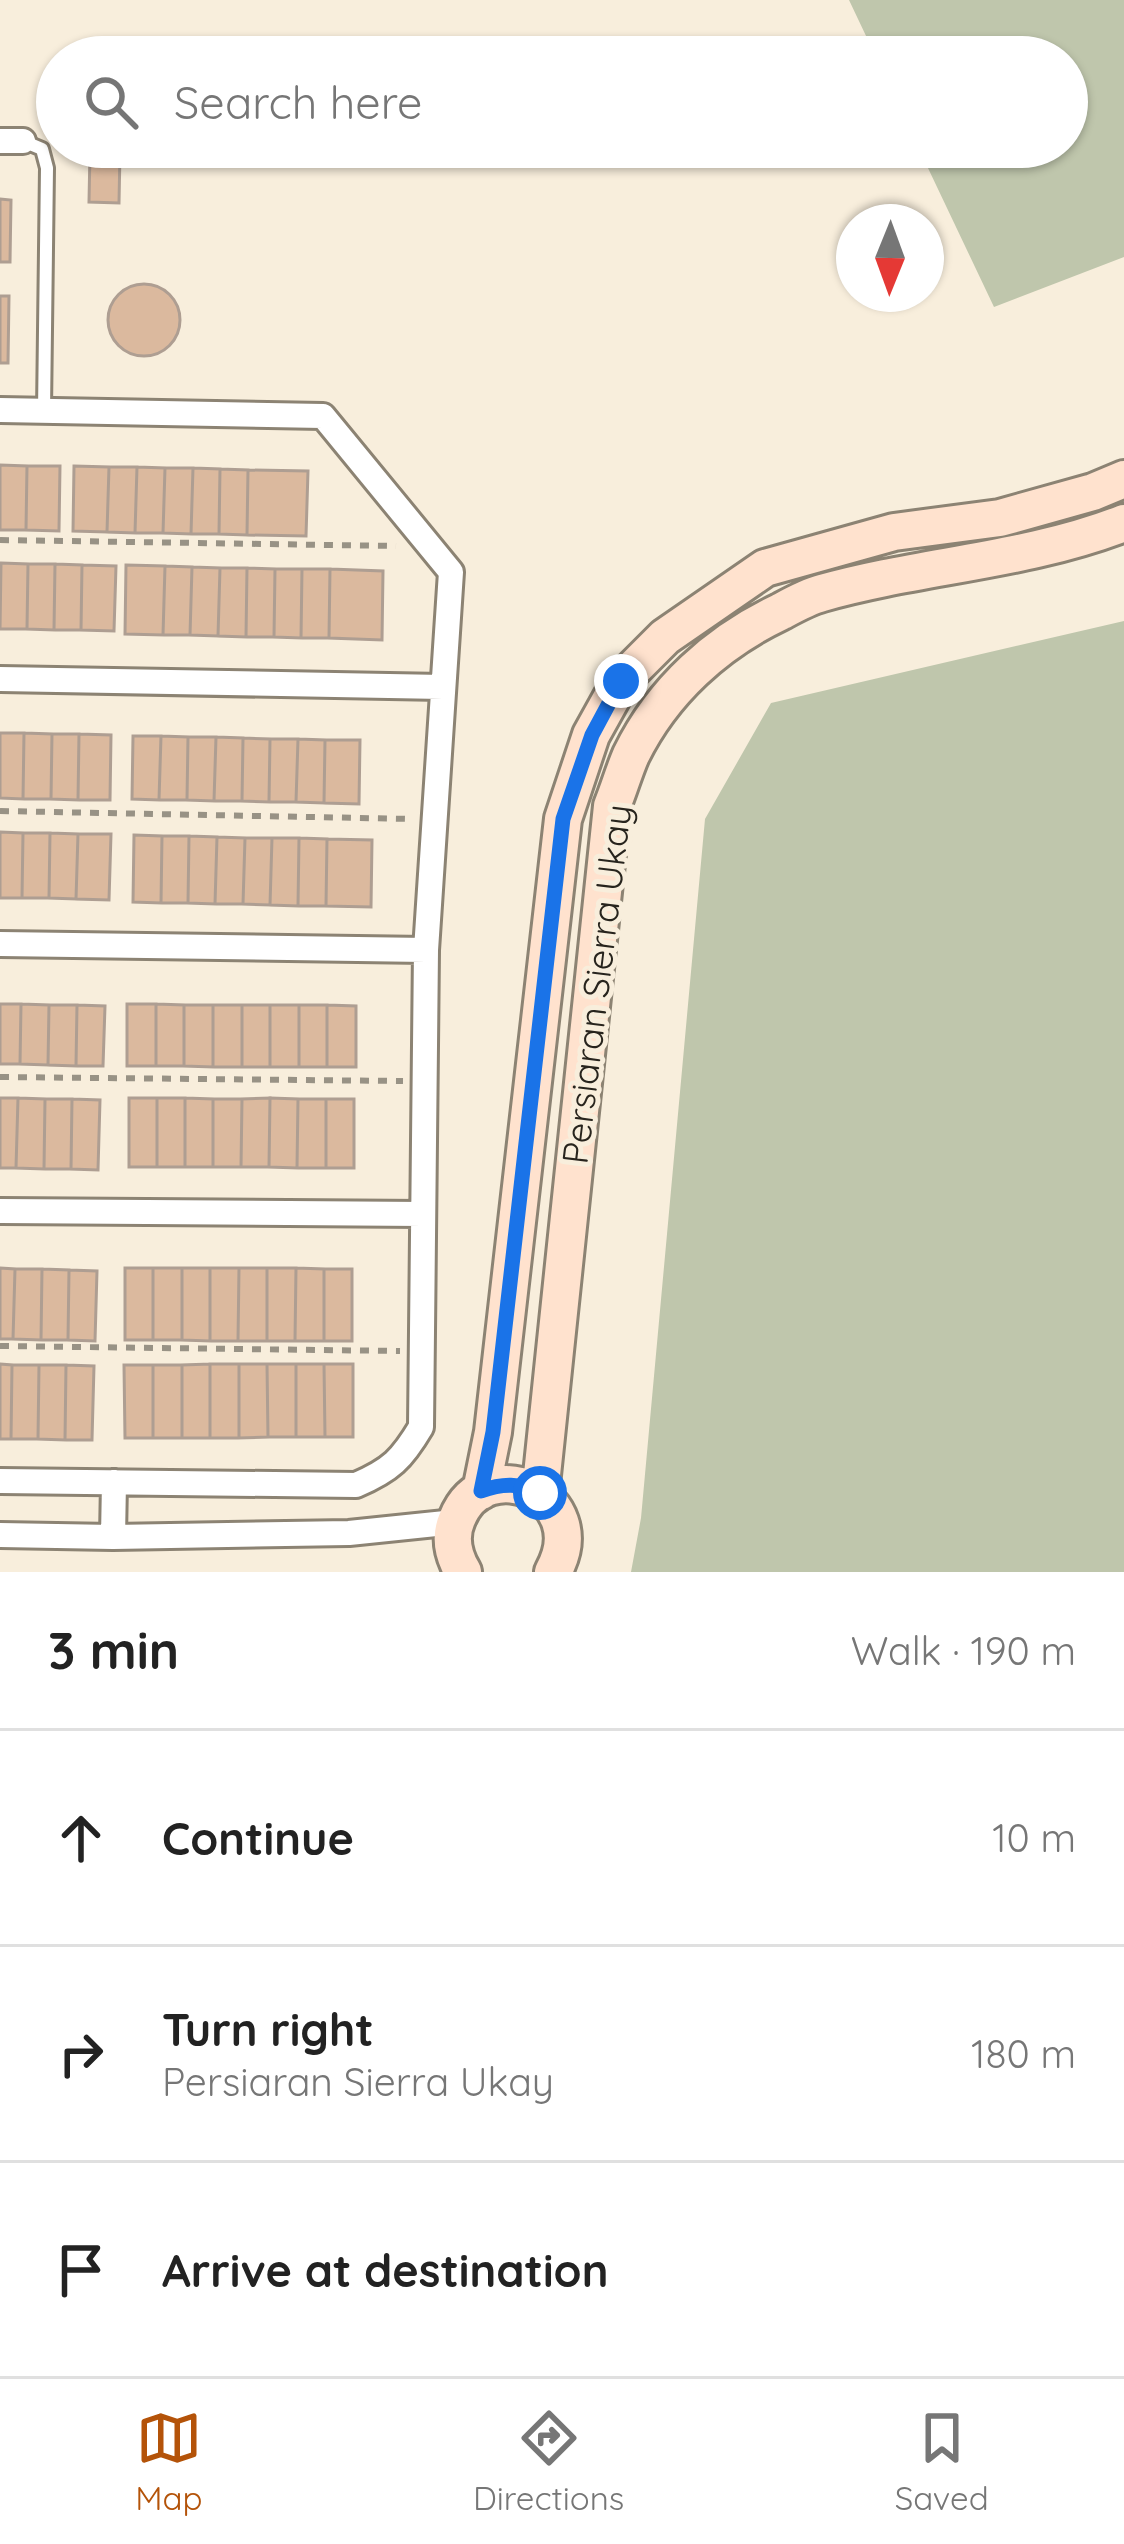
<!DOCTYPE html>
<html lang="en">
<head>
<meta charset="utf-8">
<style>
	:root { --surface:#fff; --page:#f2f2f2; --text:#222; --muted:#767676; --line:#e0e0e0; --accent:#b45309 }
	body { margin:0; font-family:Quicksand,sans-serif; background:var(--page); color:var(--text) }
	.compass { position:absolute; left:836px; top:204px; width:108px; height:108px; border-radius:50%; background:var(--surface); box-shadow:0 3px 9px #0004; rotate:181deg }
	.stop { position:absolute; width:36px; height:36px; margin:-27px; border:9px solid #1a73e8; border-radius:50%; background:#fff }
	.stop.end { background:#1a73e8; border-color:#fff; box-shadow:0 3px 12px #0008 }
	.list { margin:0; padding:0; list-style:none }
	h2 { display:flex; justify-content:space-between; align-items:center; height:156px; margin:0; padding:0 48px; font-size:51px }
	h2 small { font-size:39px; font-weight:400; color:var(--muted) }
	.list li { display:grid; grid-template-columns:78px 1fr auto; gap:36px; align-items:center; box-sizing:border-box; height:216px; padding:0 48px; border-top:3px solid var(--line) }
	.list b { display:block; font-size:45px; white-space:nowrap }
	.list p { margin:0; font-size:39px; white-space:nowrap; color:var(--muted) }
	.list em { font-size:39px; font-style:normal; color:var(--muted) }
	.icon { flex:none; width:66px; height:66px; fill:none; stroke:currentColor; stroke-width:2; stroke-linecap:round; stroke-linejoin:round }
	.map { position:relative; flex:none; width:1124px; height:1572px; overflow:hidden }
	.search { position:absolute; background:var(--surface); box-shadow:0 3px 9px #0004; left:36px; right:36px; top:36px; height:132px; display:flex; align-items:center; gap:30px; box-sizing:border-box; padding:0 42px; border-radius:66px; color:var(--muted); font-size:45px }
	.sheet { height:804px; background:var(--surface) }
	nav { display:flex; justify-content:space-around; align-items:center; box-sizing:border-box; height:168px; border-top:3px solid var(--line); background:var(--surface); font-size:33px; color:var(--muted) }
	nav a { display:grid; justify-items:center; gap:6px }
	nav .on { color:var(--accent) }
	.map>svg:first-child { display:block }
</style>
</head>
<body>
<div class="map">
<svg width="1124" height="1572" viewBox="0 0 1124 1572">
	<rect width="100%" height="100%" fill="#f8eedc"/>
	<path fill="#bfc6ac" d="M849,0H1124V257L994,307L918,147H1067V57H876Z
		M1124,621V1572H631L641,1518L705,819L771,703Z"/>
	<path fill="#dbb99e" stroke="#ae9e92" stroke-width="3" d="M90,152H120L119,203L89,202Z
		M0,199L11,200L10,262H0Z
		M108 320a36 36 0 1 1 72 0a36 36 0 1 1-72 0Z
		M0,296H9L8,363H0Z
		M0,465L27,466L26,530H0Z
		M27,466H60L59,531L26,530Z
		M74,466L109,467L107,532L73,531Z
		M109,467H137L135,533L107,532Z
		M137,467L165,468L163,533H135Z
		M165,468H193L191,534L163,533Z
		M193,468L220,469L219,534H191Z
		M220,469L248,470L247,535L219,534Z
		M248,470L308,471L306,536L247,535Z
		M1,563L28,564L27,629H0Z
		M28,564H55L54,630L27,629Z
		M55,564L82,565L81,630H54Z
		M82,565L116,566L114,631L81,630Z
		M126,565L165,566L163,635L125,634Z
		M165,566L192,567L190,635H163Z
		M192,567L220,568L218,636L190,635Z
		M220,568H247L246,637L218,636Z
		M247,568L275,569L274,637H246Z
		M275,569H302L301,638L274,637Z
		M302,569H330L329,638H301Z
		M330,569L383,571L382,640L329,638Z
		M0,733H24L23,799L0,798Z
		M24,733L52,734L51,799H23Z
		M52,734H79L78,800L51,799Z
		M79,734L111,735L110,800H78Z
		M133,736H161L159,800L132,799Z
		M161,736L188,737L187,800H159Z
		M188,737H216L214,801L187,800Z
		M216,737L243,738L242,801H214Z
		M243,738L270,739L269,802L242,801Z
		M270,739H298L296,802H269Z
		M298,739L325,740L324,803L296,802Z
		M325,740H360L359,804L324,803Z
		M0,832L23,833L22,898H0Z
		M23,833H50L49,898H22Z
		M50,833L78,834L76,899L49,898Z
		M78,834H111L109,900L76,899Z
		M134,835L162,836L161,903L133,902Z
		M162,836H189L188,903H161Z
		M189,836L217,837L215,904L188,903Z
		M217,837L245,838L243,904H215Z
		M245,838H272L270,905L243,904Z
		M272,838H299L298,906L270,905Z
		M299,838L327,839L326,906H298Z
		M327,839L372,840L371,907L326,906Z
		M0,1004H21L20,1064H0Z
		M21,1004L49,1005L48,1065L20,1064Z
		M127,1004H156V1066H127Z
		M156,1004L184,1005V1066H156Z
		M49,1005H77L76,1066L48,1065Z
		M77,1005L105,1006L103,1066H76Z
		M184,1005H213V1067L184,1066Z
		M213,1005H242V1067H213Z
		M242,1005H270V1067H242Z
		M270,1005H299V1067H270Z
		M299,1005H327V1067H299Z
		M327,1005L356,1006V1067H327Z
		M0,1098H18L16,1168H0Z
		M18,1098L45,1099L44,1169L16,1168Z
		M129,1098H157V1167H129Z
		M157,1098H185V1167H157Z
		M185,1098L213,1099V1167H185Z
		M270,1098L298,1099L297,1168L269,1167Z
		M270,1098L269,1167H241L242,1099Z
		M45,1099H72L71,1169H44Z
		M72,1099L100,1100L98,1170L71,1169Z
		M213,1099H242L241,1167H213Z
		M298,1099H326V1168H297Z
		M326,1099H354V1168H326Z
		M0,1268L15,1269L13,1339H0Z
		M125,1268H153V1340H125Z
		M153,1268H182V1340H153Z
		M182,1268H210V1341L182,1340Z
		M210,1268H239L238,1341H210Z
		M239,1268H267V1341H238Z
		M267,1268H296L295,1341H267Z
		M296,1268L324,1269V1341H295Z
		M15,1269H42L41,1340L13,1339Z
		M42,1269L69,1270L68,1340H41Z
		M324,1269H352V1341H324Z
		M69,1270L97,1271L95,1341L68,1340Z
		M0,1364L12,1365L11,1439H0Z
		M210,1364H239V1438H210Z
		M210,1364V1438H182V1365Z
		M239,1364H267L268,1437L239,1438Z
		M267,1364H296V1437H268Z
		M296,1364H324L325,1437H296Z
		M324,1364H353V1437H325Z
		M12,1365H39L38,1439H11Z
		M39,1365H66L65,1440L38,1439Z
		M66,1365L94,1366L92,1440H65Z
		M124,1365H153V1438H125Z
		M153,1365H182V1438H153Z"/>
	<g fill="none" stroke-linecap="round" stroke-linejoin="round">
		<defs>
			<path id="lane" d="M23,141L42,149L47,168L44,411"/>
			<path id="street" d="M0,141H23
				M0,410L323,416L451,572L426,950L421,1427C402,1459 391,1470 356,1485L0,1481
				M0,679L443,687
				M0,944L426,950
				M0,1211L423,1214
				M0,1535L113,1537L349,1533L455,1522
				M113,1537L114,1482"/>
			<path id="secondary" d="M481,1491L493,1432L563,819L591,735L621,681L665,637L765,568L894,532L1000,518L1093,492L1124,479
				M540,1494L612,806C619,789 624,771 631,755C663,690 717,642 780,612C793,605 807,597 822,593C921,565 1027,561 1124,523
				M463,1572C453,1555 449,1537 457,1519C485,1448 596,1496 553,1572"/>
		</defs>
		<use href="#lane" stroke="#8c8373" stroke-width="18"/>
		<use href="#street" stroke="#8c8373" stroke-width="30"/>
		<use href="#secondary" stroke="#8c8373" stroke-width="42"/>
		<path stroke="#989285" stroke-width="6" stroke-dasharray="9 9" stroke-linecap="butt" d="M0,540L396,546
			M0,811L413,819
			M0,1077L403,1081
			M0,1346L400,1351"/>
		<use href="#lane" stroke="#fff" stroke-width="12"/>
		<use href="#street" stroke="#fff" stroke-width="24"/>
		<use href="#secondary" stroke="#ffe2ce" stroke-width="36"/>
	</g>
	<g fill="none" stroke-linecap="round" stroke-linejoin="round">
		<path stroke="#1a73e8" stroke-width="15" d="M540,1493C519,1483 503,1483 481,1491L493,1432L563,819L592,735L621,681"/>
	</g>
	<g text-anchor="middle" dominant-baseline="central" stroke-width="10" stroke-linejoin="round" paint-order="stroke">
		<g font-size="36" fill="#27241d" stroke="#f8eedc">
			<text transform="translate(596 984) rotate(-83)">Persiaran Sierra Ukay</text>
		</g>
	</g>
</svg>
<svg class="compass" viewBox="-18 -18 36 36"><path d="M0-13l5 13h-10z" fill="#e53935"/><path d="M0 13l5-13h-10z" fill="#767676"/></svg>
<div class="stop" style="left:540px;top:1493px"></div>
<div class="stop end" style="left:621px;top:681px"></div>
<div class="search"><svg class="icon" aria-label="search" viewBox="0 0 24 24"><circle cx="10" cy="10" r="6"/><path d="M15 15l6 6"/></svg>Search here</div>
</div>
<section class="sheet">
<h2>3 min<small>Walk · 190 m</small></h2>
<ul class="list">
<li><svg class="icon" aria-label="ahead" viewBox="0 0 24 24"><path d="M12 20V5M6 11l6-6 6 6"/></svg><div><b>Continue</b></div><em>10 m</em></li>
<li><svg class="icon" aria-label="right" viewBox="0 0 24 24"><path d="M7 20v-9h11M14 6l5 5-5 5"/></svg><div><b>Turn right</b><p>Persiaran Sierra Ukay</p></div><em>180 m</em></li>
<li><svg class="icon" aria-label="arrive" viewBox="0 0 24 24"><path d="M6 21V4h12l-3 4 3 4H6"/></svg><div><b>Arrive at destination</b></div></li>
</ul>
</section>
<nav>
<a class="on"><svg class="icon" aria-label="map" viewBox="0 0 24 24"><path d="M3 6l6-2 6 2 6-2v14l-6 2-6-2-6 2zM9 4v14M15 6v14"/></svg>Map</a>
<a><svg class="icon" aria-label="directions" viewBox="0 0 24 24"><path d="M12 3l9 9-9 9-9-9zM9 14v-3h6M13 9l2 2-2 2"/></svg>Directions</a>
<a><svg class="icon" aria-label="saved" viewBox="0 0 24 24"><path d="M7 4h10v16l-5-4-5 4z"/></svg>Saved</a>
</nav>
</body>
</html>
